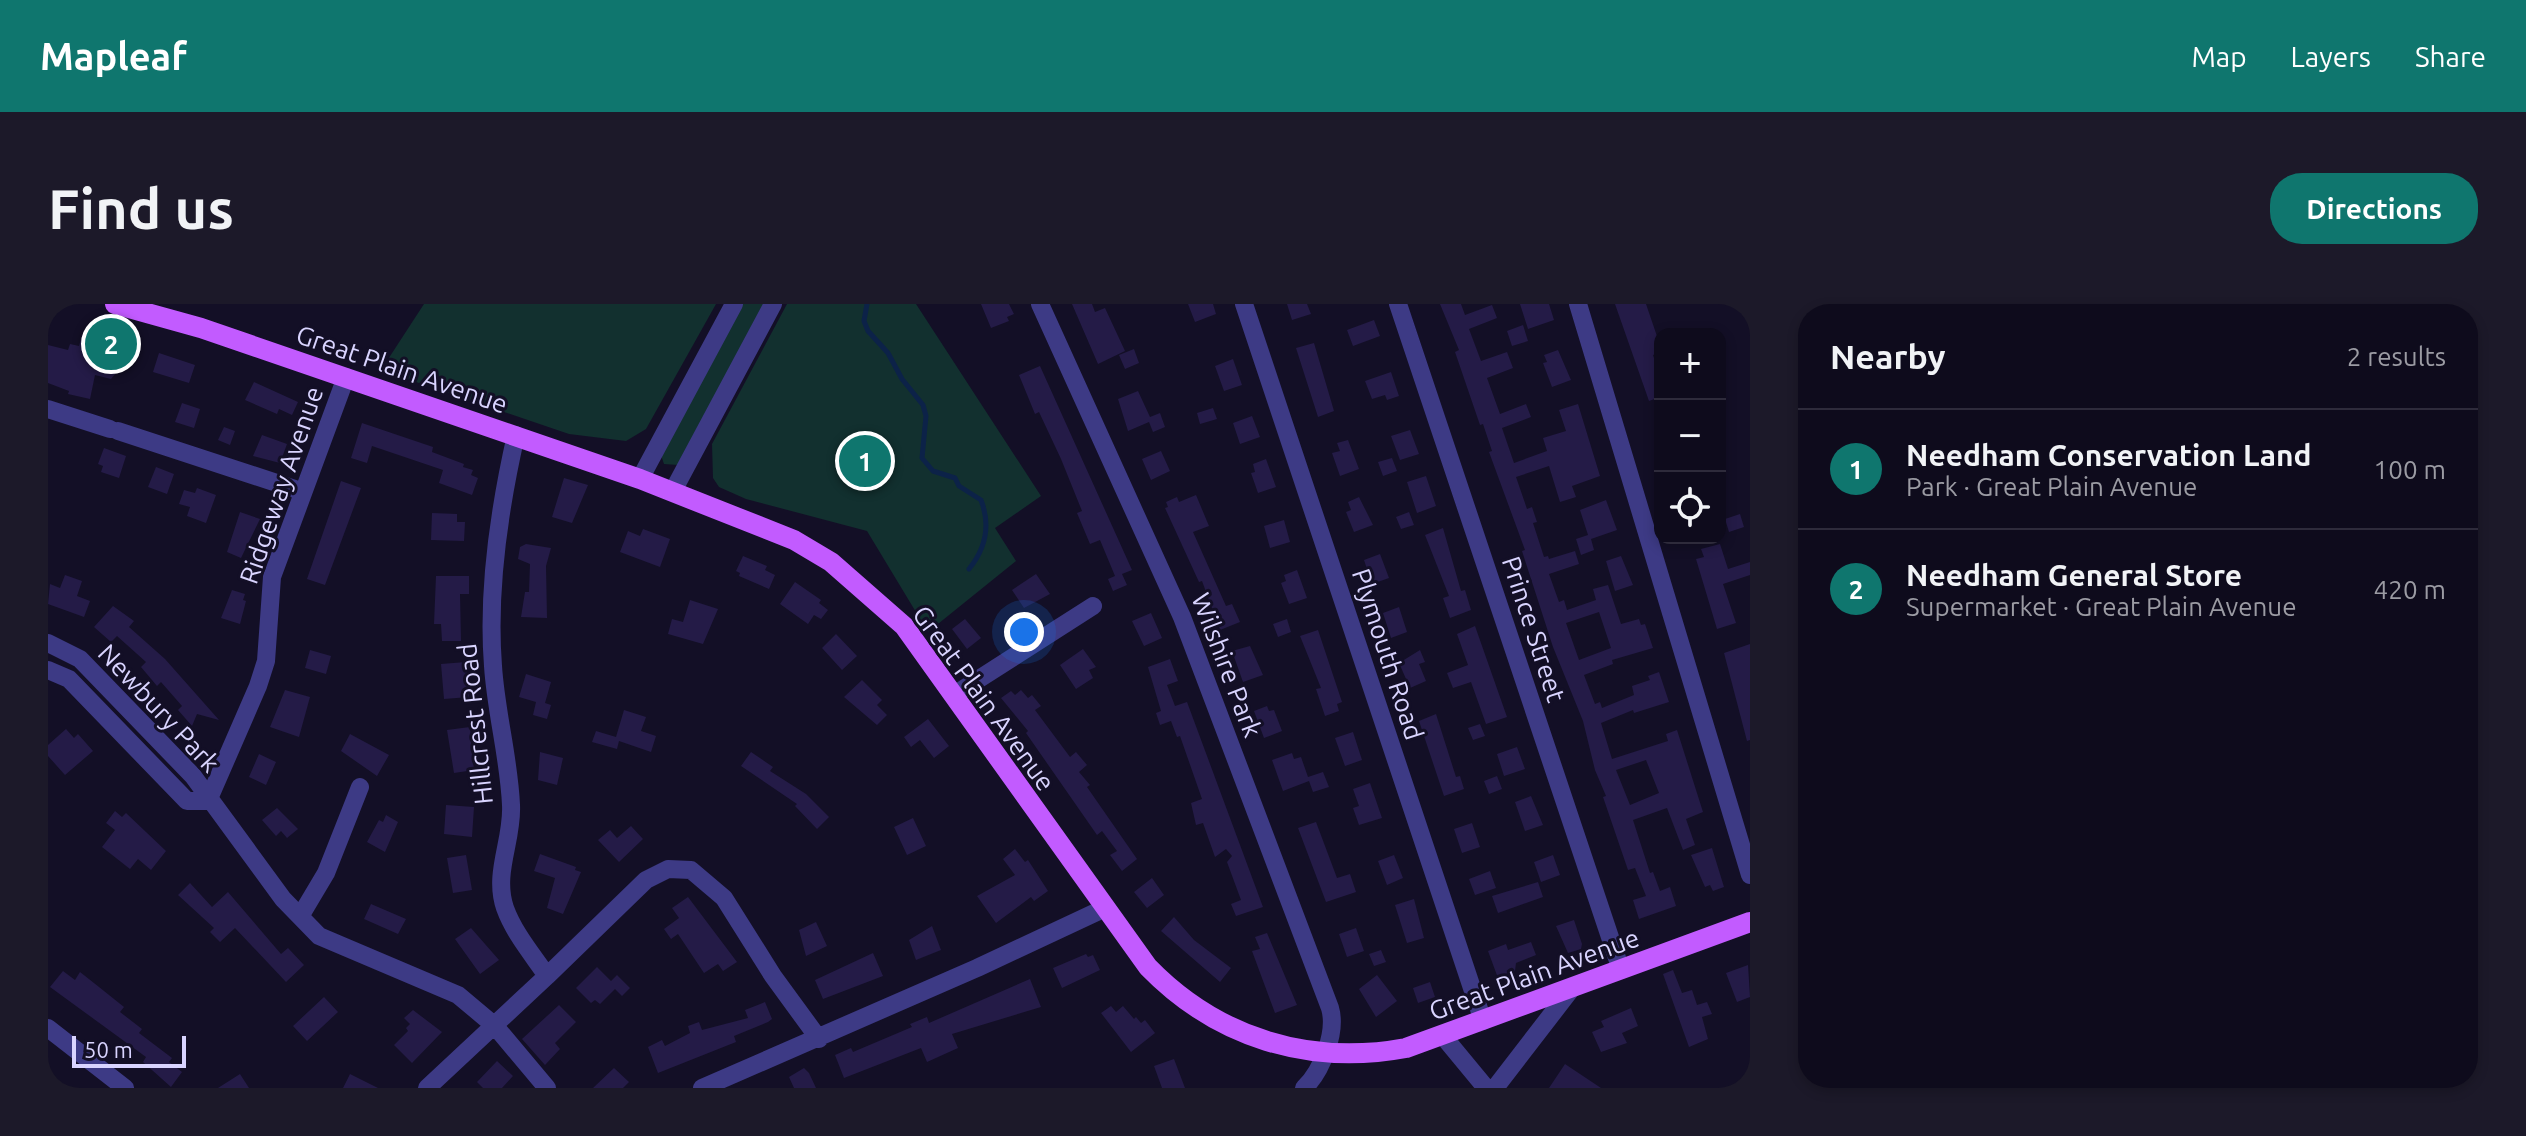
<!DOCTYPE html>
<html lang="en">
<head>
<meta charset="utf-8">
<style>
	:root { --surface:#0e0b1c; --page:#1c1929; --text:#f1f3f6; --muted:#9b9ba3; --line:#2e2b3b; --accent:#0f766e }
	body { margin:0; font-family:Ubuntu,sans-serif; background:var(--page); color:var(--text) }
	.controls { position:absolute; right:24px; top:24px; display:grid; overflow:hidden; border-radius:16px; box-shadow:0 4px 12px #0003 }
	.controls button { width:72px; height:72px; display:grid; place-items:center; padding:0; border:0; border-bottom:2px solid var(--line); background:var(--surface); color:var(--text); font:40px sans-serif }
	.scale { position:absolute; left:24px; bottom:20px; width:114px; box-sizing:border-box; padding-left:8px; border:4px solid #d9d4ff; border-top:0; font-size:22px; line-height:28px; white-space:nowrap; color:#d9d4ff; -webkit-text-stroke:6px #130f26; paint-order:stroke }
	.you { position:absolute; left:976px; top:328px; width:28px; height:28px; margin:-20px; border:6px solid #fff; border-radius:50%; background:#1a73e8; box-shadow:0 0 0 12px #1a73e833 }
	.badge { display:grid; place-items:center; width:52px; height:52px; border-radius:50%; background:var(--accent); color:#fff; font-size:26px; font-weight:700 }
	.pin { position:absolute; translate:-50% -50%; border:4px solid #fff; box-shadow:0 2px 8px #0006 }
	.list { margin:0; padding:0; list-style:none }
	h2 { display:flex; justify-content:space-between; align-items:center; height:104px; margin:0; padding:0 32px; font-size:34px }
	h2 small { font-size:26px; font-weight:400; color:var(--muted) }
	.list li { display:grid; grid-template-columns:52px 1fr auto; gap:24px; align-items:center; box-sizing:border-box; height:120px; padding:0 32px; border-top:2px solid var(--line) }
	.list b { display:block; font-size:30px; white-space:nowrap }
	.list p { margin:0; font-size:26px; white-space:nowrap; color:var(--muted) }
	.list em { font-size:26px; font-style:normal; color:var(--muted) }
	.icon { flex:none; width:44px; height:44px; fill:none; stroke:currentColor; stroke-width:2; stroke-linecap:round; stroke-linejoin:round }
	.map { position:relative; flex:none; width:1702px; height:784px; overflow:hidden; border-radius:32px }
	header { display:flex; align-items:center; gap:48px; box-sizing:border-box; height:112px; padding:0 40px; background:var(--accent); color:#fff }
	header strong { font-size:38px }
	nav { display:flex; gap:44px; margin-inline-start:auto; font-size:28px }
	.intro { display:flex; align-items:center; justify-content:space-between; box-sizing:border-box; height:192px; padding:0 48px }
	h1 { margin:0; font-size:56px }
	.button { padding:20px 36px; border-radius:32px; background:var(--accent); color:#fff; font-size:28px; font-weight:700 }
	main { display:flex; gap:48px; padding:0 48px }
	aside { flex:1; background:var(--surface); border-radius:32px; box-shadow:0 4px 12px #0003 }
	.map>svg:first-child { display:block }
</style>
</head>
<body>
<header>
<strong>Mapleaf</strong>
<nav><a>Map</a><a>Layers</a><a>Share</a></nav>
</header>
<div class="intro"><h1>Find us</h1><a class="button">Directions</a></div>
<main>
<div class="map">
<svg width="1702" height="784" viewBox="0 0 1702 784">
	<rect width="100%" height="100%" fill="#130f26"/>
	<path fill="#12302f" d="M376,0H668L598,125L578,137L521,130L333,66Z
		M694,0H716L630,161L616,160L613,151Z
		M739,0H868L993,192L947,224L968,257L880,328L819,227L698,195L671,183L665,174L664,140Z"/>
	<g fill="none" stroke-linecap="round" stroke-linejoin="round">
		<path stroke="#0c2248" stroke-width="5" d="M819,0L816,17L820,27L840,49L854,75L875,101L878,112L874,154L885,167L907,174L911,182L933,196C943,222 938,244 921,265"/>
	</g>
	<path fill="#241b47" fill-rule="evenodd" d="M933,0H961L966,10L959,13L961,17L943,24Z
		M1024,0H1044L1047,8L1057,4L1077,47L1050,60Z
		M1140,0H1165L1168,10L1147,18Z
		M1239,0H1259L1263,10L1244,16Z
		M1392,0H1413L1417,11L1444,1L1449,14L1421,25L1433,57L1459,48L1465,64L1439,74L1452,110L1478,100L1483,113L1454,124L1466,159L1499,147L1495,134L1518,127L1511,106L1530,100L1552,172L1524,182L1528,193L1512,198L1501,162L1468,173L1479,205L1484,203L1489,218L1485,219L1496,253L1500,252L1501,255L1527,247L1531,260L1501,270L1511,298L1516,296L1519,306L1548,296L1545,285L1560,281L1573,320L1591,315L1593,321L1597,320L1605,344L1564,356L1565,360L1536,371L1547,400L1552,398L1554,404L1586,391L1584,382L1602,376L1600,372L1611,368L1621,398L1586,409L1585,406L1553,419L1564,455L1620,437L1618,430L1629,426L1655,508L1638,515L1647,541L1635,546L1619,504L1585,516L1602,569L1605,568L1612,587L1622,583L1628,602L1591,615L1585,596L1598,592L1587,564L1580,566L1555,493L1558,492L1547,466L1535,417L1505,343L1474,247L1477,246L1441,148L1444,147L1435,120L1432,121L1407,48L1411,46ZM1551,308L1563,344L1531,356L1518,319ZM1598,456L1611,489L1582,501L1568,466Z
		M1472,0H1501L1506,16L1480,25Z
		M1567,0H1598L1612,41V48L1605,51L1612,72V93L1601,97Z
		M1326,16L1332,32L1305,42L1299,26Z
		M1475,21L1480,37L1464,42L1459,27Z
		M34,31L56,36L57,31L89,39L87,47L63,75L47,71L42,95L20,90L21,87L0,79V41L20,46L22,40L31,42Z
		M1266,39L1286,107L1270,113L1248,44Z
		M1086,45L1091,59L1077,65L1071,51Z
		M1510,46L1523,76L1504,83L1495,59L1499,58L1496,51Z
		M111,49L147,61L141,79L105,68Z
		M1185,55L1194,81L1176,87L1167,62Z
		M992,62L1084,266L1074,270L1079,281L1065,287L1060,275L1067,272L1052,236L1042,240L1029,209L1034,207L1013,155L991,108L987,110L971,71Z
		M1343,68L1351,92L1339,96L1337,91L1324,95L1317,77Z
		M206,78L250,98L244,111L231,105L229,110L197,96Z
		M1090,87L1102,113L1112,109L1117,123L1105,128L1101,118L1080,127L1070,95Z
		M134,99L152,105L146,124L127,118Z
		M1165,104L1169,115L1152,120L1149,109Z
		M1204,112L1212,133L1192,140L1185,119Z
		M314,119L385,143L384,148L416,160L415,163L425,166L423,171L430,174L424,191L391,179L395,166L324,142L319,159L303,154Z
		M176,123L187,127L182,141L170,136Z
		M1362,126L1371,150L1352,156L1343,132Z
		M214,131L239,140L232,159L205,152Z
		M1300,136L1311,165L1292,172L1284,149L1292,147L1289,139Z
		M56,144L78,152L71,174L53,168L55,162L50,160Z
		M1113,147L1122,167L1103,176L1094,155Z
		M1344,154L1349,167L1335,172L1330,158Z
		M1218,155L1228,183L1210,189L1203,169L1207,168L1205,160Z
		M108,163L126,170L119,190L100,183Z
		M1378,172L1388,202L1369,209L1359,178Z
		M516,174L540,181L524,219L504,213Z
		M293,177L313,184L277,281L259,275Z
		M149,184L168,191L158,219L139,212L142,203L131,200L136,186L147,189Z
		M1148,191L1161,222L1145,228L1178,302L1184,300L1192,318L1172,326L1154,277L1151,278L1117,204L1120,203L1118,198L1129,193L1131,198Z
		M1311,193L1325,221L1306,228L1298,208L1303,206L1300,198Z
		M1558,196L1569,226L1543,235L1546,246L1533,251L1528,235L1540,231L1532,206Z
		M192,208L212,215L193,254L179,248Z
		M1361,208L1366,221L1353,225L1348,213Z
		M384,209L409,210V218H417L416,237L383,236Z
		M1692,210L1696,223L1681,228L1677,215Z
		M1236,216L1242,238L1222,244L1216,222Z
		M1395,224L1413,287L1417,286L1423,306L1402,314L1395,294L1401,292L1377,231Z
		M595,225L622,235L612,263L572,248L580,227L592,232Z
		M478,240L503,244L498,262L499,314L473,313L477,288H481L482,260L470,255L472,243Z
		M1672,240L1680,265L1702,258V271L1675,280L1688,319L1669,325L1648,255L1656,253L1653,245Z
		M1332,250L1341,274L1324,280L1316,256Z
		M695,252L719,262L717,266L727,271L721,285L691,272L692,269L688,267Z
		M1573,252L1585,281L1567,287L1558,257Z
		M1249,266L1259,294L1241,300L1233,279L1238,277L1236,271Z
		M988,270L1002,290L976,304L964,286Z
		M17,271L34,277L29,292L42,297L36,313L0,300L2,280L12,284Z
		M388,272H421V290H412L413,337H394L393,320H386Z
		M747,278L773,296L771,299L780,306L773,315L766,311L760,320L732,300Z
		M184,286L197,290L195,296L198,297L192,320L173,314Z
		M642,296L670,305L655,340L620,330L624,315L635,318Z
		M65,302L86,317L81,323L117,355L171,416L149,410L144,422L130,406L134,402L113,378L109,382L93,363L98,358L69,332L63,338L46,323Z
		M1351,303L1359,328L1343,334L1335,309Z
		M1103,309L1114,334L1096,342L1084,317Z
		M917,315L933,334L919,345L904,325Z
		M1239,315L1243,328L1230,333L1225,320Z
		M1427,322L1459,413L1438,420L1423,378L1405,384L1399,369L1420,361L1409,330Z
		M1270,326L1294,398L1289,400L1291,407L1277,412L1268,385L1273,384L1252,332Z
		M788,330L809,352L794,366L774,344Z
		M1702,340V436L1699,437L1676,349Z
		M1202,342L1215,371L1195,378L1184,347Z
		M1035,345L1048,363L1041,366L1045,374L1028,385L1012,361Z
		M262,346L283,352L278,370L257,364Z
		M1372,346L1377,358L1371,360L1378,377L1362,384L1351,359Z
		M1122,355L1130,377L1119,381L1127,402L1139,398L1215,603L1188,612L1183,600L1193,596L1179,558L1184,552L1178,545L1167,553L1155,519L1148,521L1143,499L1154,495L1132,432L1129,433L1123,417L1112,421L1108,409L1113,407L1100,363Z
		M418,358L421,393L396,395L393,360Z
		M478,370L503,378L497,399L503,401L499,415L485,411L488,398L471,393Z
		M814,376L834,396L829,401L839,411L829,421L796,393Z
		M237,386L262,393L251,433L222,423Z
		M973,386L980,394L984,391L993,402L987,406L1022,453L1028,448L1039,461L1031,468L1042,481L1039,483L1089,555L1074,567L1062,551L1069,547L1054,527L1049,531L978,429L980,427L953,394L963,387L967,391Z
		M1219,402L1221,407L1226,406L1234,427L1216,434L1206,407Z
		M576,406L598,413L593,427L608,432L603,448L571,437L569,445L544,438L548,427L568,433Z
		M1388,410L1408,473L1412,472L1416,485L1396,492L1371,417Z
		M880,415L901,442L886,454L872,436L863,443L856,433Z
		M1432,420L1437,432L1425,436L1420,424Z
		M422,423L426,466L406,469L399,426Z
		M18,425L26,434L30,430L45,447L17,471L0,452V441Z
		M1305,428L1314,456L1297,462L1287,434Z
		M302,430L341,451L329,472L293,447Z
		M1469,443L1477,465L1456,472L1449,450Z
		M492,448L515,454L509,481L490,476Z
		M703,448L725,463L722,467L758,490L781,513L769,525L747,502L749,500L693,462Z
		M1244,449L1246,455L1253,453L1260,473L1275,468L1281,483L1265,488L1261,477L1235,487L1224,456Z
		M211,450L228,458L218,481L201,473Z
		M1449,472L1454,485L1441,490L1436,477Z
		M1322,479L1334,514L1311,521L1305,504L1311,502L1305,485Z
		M1483,492L1495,521L1477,527L1467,498Z
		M398,501L426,503L424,533L396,530Z
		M229,504L250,525L239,534L233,527L228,532L214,516Z
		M67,507L74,513L78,509L118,547L103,566L90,555L82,565L54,543L67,526L58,519Z
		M338,511L350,518L337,548L319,538L331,516L335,518Z
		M865,514L878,542L859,551L846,523Z
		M1268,518L1289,574L1302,570L1308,588L1278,598L1250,524Z
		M1424,519L1432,543L1414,549L1406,525Z
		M583,522L595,535L571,558L550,536L562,526L569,534Z
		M1664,544L1676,583L1665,587L1662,581L1657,583L1643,551Z
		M967,545L977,558L980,556L1000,587L986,597L983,593L948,619L929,592L967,571L955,555Z
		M492,550L528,563L527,566L533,568L515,610L499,604L507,574L486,567Z
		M418,551L424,586L405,589L399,554Z
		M1346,551L1355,574L1339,581L1330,557Z
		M1505,551L1512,571L1493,578L1486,558Z
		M1442,567L1448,584L1427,591L1421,575Z
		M1104,574L1116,591L1099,604L1086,588Z
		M1490,578L1495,593L1450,609L1444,592Z
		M142,579L164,603L180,588L233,650L240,644L256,661L238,678L187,624L172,638L162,628L166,624L130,591Z
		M640,593L689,658L675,667L670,660L656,669L630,630L623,635L616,625L631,614L624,604Z
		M1366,595L1376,634L1359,639L1347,601Z
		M323,600L358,615L350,630L316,615Z
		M1126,613L1146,636L1183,664L1172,678L1113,627Z
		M1526,616L1534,640L1533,645L1520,649L1508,622Z
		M768,618L779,642L758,652L751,626Z
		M884,622L893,646L868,656L861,636Z
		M423,624L451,656L432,670L407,635Z
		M1308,624L1316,647L1299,653L1291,630Z
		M1219,629L1249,701L1227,709L1204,647L1212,645L1207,633Z
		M1483,638L1488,651L1468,659L1467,667L1450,674L1440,647L1458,640L1460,646Z
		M1333,646L1338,658L1326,662L1321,650Z
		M825,649L835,672L775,695L767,676Z
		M1038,650L1040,653L1045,651L1052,666L1014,684L1005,664Z
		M1700,661L1702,693L1689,698L1678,669Z
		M549,663L563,677L569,671L582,684L574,692L567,685L552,700L547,696L543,699L528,684Z
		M1625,666L1634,689L1644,686L1649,701L1659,698L1664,710L1654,713L1660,735L1641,743L1615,670Z
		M15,667L27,676L32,668L51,683L76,703L72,708L94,725L91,729L124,754L121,758L134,768L123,783L95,758L98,753L2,683Z
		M1329,671L1349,697L1328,713L1311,685Z
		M982,675L993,703L904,730L910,744L879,758L873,744L796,774L787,751L803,744L805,748L864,723L862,720L879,713L881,719Z
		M1382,678L1387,693L1370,699L1365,684Z
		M276,693L290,708L259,737L245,722Z
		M717,698L724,715L720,718L686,732L688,738L610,769L600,743L614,736L617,742L642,729L640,722L651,718L654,726L700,714L697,706Z
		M511,701L528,718L507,739L512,745L497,761L474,735Z
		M1063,702L1068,708L1075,702L1086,715L1088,713L1093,719L1097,716L1107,729L1083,748L1053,709Z
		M1583,704L1590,722L1574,729L1579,739L1553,748L1544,728L1556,723L1553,717Z
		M365,706L394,728L364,759L346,741L360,727L358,724L362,720L356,714Z
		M1126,755L1137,784H1114L1106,762Z
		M449,757L465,772L454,784H435L429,778Z
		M1517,760L1553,784H1501Z
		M566,764L581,778L575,784H545Z
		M756,764L761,769L768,784H746L741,773Z
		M192,770L201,784H170Z
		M302,770L330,784H295Z"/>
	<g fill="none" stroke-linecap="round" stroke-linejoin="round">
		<path stroke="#3d3a85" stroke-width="18" d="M992,0L1134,313L1282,704C1289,728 1274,767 1256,784
			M1196,0L1435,717
			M1350,0L1573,666
			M1530,0L1702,571
			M0,105L62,125
			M70,127L253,187
			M592,175L686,0
			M625,187L725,0
			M0,339L32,355L145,472L235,595L271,632L410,691L447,722L499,784
			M0,366L21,375L139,497H160
			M906,391L1045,302
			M160,497L210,382L218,357L224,273L298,73
			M253,611L278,569L312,483
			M499,672L598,576L620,565L643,566L676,594L725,672L771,735
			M0,724L77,784
			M1395,732L1438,784
			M379,784L499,672C484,650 466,629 457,604C445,569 465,536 463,501C461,454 448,409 445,362C439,285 451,206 468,131
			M654,784L929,664L1055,605
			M1447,784L1524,684"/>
		<path stroke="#c25bff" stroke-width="20" d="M67,0L153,24L592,175L746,236L783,258L856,322L1100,663C1169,734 1261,762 1358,744L1702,618"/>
	</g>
	<g text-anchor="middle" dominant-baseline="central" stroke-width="6" stroke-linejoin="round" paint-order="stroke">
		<g font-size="26" fill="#d9d4ff" stroke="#130f26">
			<text transform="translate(354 65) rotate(19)">Great Plain Avenue</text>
			<text transform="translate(233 181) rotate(-71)">Ridgeway Avenue</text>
			<text transform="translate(1486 325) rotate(72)">Prince Street</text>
			<text transform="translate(1340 350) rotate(72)">Plymouth Road</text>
			<text transform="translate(1179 361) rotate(69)">Wilshire Park</text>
			<text transform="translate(936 394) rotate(54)">Great Plain Avenue</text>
			<text transform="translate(111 404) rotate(47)">Newbury Park</text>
			<text transform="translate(427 420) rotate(-96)">Hillcrest Road</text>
			<text transform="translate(1486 670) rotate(-20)">Great Plain Avenue</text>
		</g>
	</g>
</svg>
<div class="controls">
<button>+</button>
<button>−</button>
<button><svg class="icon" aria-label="locate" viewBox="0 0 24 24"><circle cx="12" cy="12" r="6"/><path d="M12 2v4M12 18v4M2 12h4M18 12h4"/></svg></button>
</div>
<div class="scale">50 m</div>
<div class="you"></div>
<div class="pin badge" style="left:817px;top:157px">1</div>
<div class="pin badge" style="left:63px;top:40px">2</div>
</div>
<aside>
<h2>Nearby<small>2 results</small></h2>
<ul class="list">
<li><span class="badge">1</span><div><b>Needham Conservation Land</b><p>Park · Great Plain Avenue</p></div><em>100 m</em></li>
<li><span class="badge">2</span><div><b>Needham General Store</b><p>Supermarket · Great Plain Avenue</p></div><em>420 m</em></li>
</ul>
</aside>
</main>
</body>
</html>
